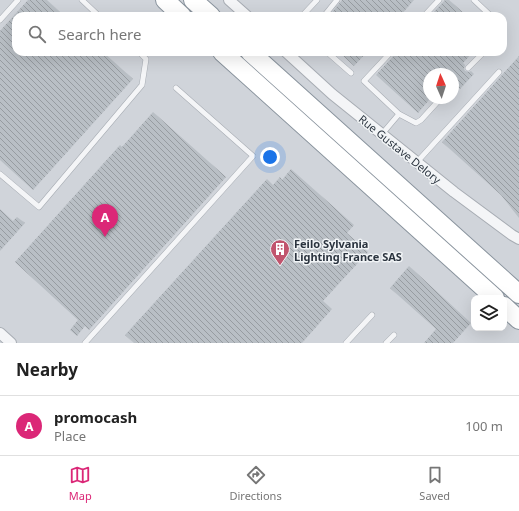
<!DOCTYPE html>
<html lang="en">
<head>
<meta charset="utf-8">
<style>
	:root { --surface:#fff; --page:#f2f2f2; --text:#222; --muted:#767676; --line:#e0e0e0; --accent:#db2777 }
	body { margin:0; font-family:"Noto Sans",sans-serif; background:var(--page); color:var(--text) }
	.controls { position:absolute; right:12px; bottom:12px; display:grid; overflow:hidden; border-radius:8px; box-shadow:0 4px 16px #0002 }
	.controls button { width:36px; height:36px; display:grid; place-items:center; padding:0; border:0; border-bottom:1px solid var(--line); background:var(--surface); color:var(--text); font:20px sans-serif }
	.compass { position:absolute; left:423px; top:68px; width:36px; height:36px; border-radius:50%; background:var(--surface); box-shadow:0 4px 16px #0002; rotate:357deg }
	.you { position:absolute; left:270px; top:157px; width:14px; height:14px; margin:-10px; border:3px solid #fff; border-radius:50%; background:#1a73e8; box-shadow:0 0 0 6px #1a73e833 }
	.badge { display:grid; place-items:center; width:26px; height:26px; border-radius:50%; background:var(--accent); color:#fff; font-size:13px; font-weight:700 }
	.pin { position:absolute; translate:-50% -33px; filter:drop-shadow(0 1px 2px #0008) }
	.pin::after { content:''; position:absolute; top:21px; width:14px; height:12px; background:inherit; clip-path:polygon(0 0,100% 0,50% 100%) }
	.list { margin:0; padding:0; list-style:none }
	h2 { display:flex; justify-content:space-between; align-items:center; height:52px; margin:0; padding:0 16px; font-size:17px }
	h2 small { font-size:13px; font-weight:400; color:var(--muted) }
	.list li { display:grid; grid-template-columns:26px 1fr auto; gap:12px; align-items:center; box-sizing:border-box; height:60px; padding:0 16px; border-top:1px solid var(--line) }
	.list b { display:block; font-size:15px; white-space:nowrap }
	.list p { margin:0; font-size:13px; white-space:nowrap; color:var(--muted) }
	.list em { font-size:13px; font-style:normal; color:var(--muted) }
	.icon { flex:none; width:22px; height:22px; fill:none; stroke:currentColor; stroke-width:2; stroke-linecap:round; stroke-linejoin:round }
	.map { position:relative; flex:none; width:519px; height:343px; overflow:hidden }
	.search { position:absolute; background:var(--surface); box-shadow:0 4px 16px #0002; left:12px; right:12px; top:12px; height:44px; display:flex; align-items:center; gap:10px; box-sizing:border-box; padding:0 14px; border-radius:12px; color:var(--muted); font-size:15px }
	.sheet { height:112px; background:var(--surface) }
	nav { display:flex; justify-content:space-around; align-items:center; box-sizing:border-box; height:56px; border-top:1px solid var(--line); background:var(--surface); font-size:11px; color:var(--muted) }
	nav a { display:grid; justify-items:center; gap:2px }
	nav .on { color:var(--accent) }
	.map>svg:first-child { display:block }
</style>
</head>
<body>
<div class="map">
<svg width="519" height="343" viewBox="0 0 519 343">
	<defs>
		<pattern id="building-back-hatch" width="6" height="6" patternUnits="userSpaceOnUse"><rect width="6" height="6" fill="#b9bfc5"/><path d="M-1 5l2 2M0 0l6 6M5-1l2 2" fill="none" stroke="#979ca1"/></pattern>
	</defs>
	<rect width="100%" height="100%" fill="#e2e5e9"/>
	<path fill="#d0d4da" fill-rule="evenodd" d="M0,0H519V343H0ZM16,16H503V52H16ZM429,74H453V98H429ZM474,298H504V328H474Z"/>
	<path fill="url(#building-back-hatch)" d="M28,0H47L64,16H16V52H103L133,79L33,190L0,160V31Z
		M342,0H414L400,16H329Z
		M445,0H449L467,16H430Z
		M339,52H367L354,66Z
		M397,52H473L463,63L465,65L464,69L465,71L469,72L471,71L474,74L460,89L457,87L458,85L457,81L453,80V74H429V100L418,113L376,75Z
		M519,56V218L501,195L442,142Z
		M153,112L226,177L89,330L85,326L77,336L70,330L78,320L15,262L120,145L122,147Z
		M291,169L354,225L347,233L368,252L323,301L332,309L302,343H134L125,335L267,179L273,185L280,177L282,180Z
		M0,209L13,221L17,217L25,223L0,251Z
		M409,266L471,323L453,343H424L436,329L390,288Z"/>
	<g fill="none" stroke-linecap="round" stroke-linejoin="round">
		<defs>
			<path id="lane" d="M82,0L99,16
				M474,0L491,16
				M302,16L317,0
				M324,16L337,0
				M424,16L439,0
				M0,20L18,0
				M327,52L351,73
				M391,52L364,81L399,114L416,123L421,120L441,98
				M468,68L484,52
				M453,85L454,84
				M382,134L399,114
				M417,162L499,72
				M0,174L39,207L142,85L146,59L139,52
				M85,343L253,156L176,88
				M346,343L372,315
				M386,343L394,335"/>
			<path id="street" d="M229,0L247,16
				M286,52L332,94L454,192L512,235L519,239
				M0,333L11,343"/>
			<path id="highway" d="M165,0L182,16
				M193,0L211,16
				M222,52L495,298
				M250,52L519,294
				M504,306L519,320"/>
		</defs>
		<use href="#lane" stroke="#a7acb3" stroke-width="6"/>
		<use href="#street" stroke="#a7acb3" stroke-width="12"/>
		<use href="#highway" stroke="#8a949e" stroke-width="20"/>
		<use href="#lane" stroke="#f4f5f7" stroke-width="5"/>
		<use href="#street" stroke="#f4f5f7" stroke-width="10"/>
		<use href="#highway" stroke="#fff" stroke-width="18"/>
	</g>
	<defs>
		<symbol id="building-pin" viewBox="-11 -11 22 30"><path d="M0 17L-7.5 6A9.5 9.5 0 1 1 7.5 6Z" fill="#c1546d" stroke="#f1f4f6"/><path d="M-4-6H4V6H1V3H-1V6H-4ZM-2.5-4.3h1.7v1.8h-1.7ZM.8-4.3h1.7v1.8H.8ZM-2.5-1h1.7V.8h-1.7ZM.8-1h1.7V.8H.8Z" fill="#fff"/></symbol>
	</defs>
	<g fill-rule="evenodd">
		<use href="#building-pin" x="269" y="238" width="22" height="30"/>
	</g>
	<g text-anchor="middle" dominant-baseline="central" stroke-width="3" stroke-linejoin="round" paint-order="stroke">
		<g font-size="11" fill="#2b343f" stroke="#f1f4f6">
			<text transform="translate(400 149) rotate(39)">Rue Gustave Delory</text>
		</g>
		<g font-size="11" font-weight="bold" fill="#2b343f" stroke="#f1f4f6" text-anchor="start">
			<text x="294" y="243">Feilo Sylvania<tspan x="294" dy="13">Lighting France SAS</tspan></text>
		</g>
	</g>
</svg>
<div class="controls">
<button><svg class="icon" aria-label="layers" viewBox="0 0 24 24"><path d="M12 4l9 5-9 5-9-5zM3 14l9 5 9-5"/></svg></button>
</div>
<svg class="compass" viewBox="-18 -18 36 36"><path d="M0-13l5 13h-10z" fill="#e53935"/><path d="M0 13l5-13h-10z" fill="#767676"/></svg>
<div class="you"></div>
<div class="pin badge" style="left:105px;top:237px">A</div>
<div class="search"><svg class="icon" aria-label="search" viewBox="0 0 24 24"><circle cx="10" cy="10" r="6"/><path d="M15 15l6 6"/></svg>Search here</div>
</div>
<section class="sheet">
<h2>Nearby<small></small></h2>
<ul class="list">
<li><span class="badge">A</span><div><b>promocash</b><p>Place</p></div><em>100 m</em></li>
</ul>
</section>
<nav>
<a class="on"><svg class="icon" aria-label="map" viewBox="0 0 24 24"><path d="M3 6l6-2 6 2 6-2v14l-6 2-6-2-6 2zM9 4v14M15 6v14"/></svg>Map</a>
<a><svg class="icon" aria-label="directions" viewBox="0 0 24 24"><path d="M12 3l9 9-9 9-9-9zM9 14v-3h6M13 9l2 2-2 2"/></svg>Directions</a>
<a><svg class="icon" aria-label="saved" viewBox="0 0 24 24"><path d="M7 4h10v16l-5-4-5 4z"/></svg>Saved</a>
</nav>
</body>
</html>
